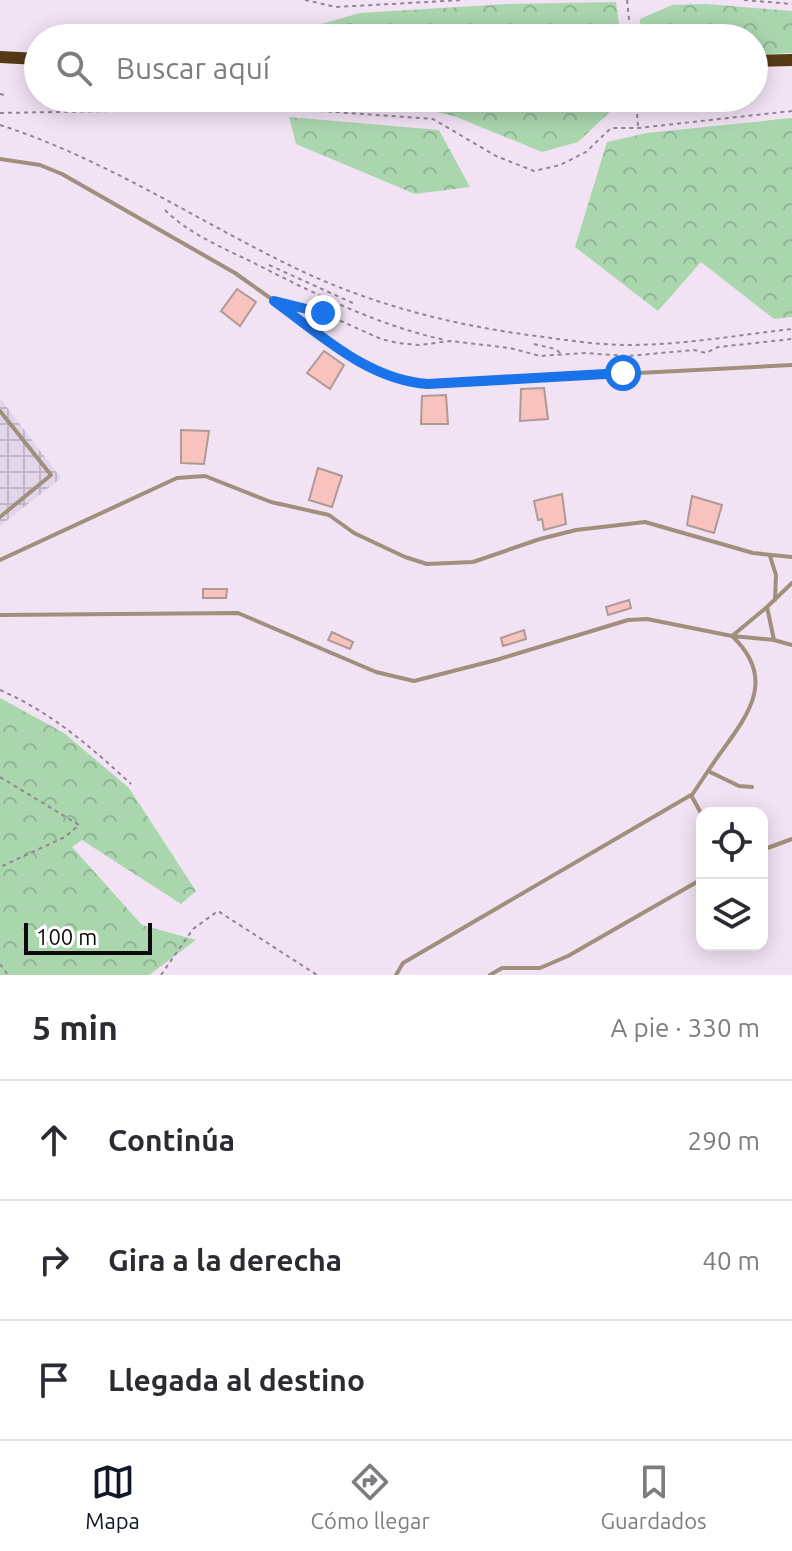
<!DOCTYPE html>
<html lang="es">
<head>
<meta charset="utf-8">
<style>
	:root { --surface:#fff; --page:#f7f7f7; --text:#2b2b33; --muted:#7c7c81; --line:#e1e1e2; --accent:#111827 }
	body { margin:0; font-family:Ubuntu,sans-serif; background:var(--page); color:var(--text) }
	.controls { position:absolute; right:24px; bottom:24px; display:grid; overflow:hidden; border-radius:16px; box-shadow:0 4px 20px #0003 }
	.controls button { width:72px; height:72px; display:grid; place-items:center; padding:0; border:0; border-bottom:2px solid var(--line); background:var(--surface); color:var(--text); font:40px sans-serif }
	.scale { position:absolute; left:24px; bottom:20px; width:128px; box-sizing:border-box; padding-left:8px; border:4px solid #0f0a10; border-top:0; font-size:22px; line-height:28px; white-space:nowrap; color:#0f0a10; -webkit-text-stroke:6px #fff; paint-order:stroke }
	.stop { position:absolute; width:24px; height:24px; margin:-18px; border:6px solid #1a73e8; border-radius:50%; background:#fff }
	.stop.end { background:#1a73e8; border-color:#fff; box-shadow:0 2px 8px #0008 }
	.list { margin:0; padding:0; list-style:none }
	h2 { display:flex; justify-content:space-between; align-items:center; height:104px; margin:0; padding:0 32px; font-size:34px }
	h2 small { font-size:26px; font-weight:400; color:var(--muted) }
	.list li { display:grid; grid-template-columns:52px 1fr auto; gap:24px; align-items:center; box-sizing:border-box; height:120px; padding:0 32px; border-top:2px solid var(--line) }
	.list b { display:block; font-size:30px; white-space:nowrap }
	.list em { font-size:26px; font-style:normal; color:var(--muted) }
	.icon { flex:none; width:44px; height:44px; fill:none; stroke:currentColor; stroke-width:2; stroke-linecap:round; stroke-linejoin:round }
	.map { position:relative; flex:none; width:792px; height:975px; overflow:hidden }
	.search { position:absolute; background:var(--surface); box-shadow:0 4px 20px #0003; left:24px; right:24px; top:24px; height:88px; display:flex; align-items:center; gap:20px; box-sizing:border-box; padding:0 28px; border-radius:44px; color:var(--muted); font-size:30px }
	.sheet { height:464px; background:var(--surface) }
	nav { display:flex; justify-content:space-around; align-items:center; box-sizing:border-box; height:112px; border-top:2px solid var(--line); background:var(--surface); font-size:22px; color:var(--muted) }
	nav a { display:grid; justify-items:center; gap:4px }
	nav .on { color:var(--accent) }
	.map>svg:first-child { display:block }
</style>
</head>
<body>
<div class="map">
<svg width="792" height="975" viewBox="0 0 792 975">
	<defs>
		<pattern id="industrial-grid" width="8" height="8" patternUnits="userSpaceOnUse" patternTransform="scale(2)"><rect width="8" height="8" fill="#e2d5e9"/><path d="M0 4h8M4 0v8" fill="none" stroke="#c1b6c7"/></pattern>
		<pattern id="forest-crowns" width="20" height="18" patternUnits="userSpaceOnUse" patternTransform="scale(2)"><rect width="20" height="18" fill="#aad6ae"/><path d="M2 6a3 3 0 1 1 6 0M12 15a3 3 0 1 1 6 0" fill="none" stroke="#91b695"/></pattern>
	</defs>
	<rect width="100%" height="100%" fill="#f2e3f4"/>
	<path fill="url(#industrial-grid)" d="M0,398L61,478L0,526Z"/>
	<path fill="url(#forest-crowns)" d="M616,2L621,38H272L360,13L507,4Z
		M706,4L792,11V53L754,55V38H639L640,19L672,5Z
		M380,98H612L615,107L578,142L542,152L454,116Z
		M289,117L439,130L470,187L415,194L296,144Z
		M792,118V317L774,319L701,262L658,311L575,247L607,142L646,133Z
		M0,698L64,733L129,788L196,891L181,904L82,840L72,847L142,925L196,940L149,975H0Z"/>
	<path fill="#f8c3be" stroke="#b09896" stroke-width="2" d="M237,289L256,302L240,326L221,311Z
		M324,351L344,365L330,389L307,373Z
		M544,388L548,419L520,421L521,389Z
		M446,395L448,424H421L422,396Z
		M181,430L209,431L204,464L181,463Z
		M318,468L342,476L332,507L309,500Z
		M562,494L566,524L544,530L542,519L538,520L534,501Z
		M692,496L722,505L714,533L687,525Z
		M203,589H227L226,598H203Z
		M629,600L631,608L608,615L606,607Z
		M524,630L526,639L503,646L501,638Z
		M332,632L353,642L350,649L328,640Z"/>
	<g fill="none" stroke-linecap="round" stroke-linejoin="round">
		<path stroke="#918693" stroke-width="2" stroke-dasharray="4 4" stroke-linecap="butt" d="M305,0L336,7L463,0
			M627,0L631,38
			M744,0L792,4
			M0,94L4,95
			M636,98L638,127
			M0,113L279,108L433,119L496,156L534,171L560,165L586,152L611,128H638L792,111
			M0,125C103,158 193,218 289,265C370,305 455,326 544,337C572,341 601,345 629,345C683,345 738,335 792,329
			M165,210C188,233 221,247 250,261C313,293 376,325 445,340
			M269,265L355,304
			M287,303L323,313L381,339L398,343L419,345L450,341L510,348L540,356L585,353L628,356L694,350L706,353L718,347L792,339
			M534,344L555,349L562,354
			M0,690C51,712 91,747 131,784
			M0,777L79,825L65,837L0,867
			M0,964L8,975
			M161,975L193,929L218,911L317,975"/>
		<path stroke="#a08f7c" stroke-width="4" d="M0,159L40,165L62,174L235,273L372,370L404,382L428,384L792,365
			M0,411L51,475L0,517
			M770,556L776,575L775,600
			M0,560L177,478L205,476L271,502L329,515L354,533L405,557L427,564L473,562L540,539L576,530L645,522L753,553L792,557
			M792,583L767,607L774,640L792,645
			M0,615L238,613L376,672L414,681L496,660L628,620L647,619L732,636L767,607
			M752,787L739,786L708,771C738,725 784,685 732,636L774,640
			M692,795L708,771
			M762,850L792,839
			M396,975L403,963L691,795L702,815
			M490,975L502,968H540L568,956L702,879"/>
		<path stroke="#563a16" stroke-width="12" d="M0,57L38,59
			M754,61L792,60"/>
	</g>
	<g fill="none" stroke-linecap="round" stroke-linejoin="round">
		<path stroke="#1a73e8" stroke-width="10" d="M323,313L274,301C321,335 368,380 428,384L623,373"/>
	</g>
</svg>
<div class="controls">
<button><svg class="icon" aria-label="locate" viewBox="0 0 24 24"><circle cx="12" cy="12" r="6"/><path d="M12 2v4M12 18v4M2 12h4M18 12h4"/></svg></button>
<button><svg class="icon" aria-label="layers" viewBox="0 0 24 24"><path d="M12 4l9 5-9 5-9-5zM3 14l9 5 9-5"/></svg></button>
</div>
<div class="scale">100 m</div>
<div class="stop" style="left:623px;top:373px"></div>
<div class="stop end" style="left:323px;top:313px"></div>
<div class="search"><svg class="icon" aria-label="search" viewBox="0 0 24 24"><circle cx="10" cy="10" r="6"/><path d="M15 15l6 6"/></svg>Buscar aquí</div>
</div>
<section class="sheet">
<h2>5 min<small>A pie · 330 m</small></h2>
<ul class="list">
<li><svg class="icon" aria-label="ahead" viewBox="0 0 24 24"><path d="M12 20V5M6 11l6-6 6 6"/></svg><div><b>Continúa</b></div><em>290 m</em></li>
<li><svg class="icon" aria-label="right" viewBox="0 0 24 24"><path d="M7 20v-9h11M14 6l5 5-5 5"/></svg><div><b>Gira a la derecha</b></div><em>40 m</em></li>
<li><svg class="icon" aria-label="arrive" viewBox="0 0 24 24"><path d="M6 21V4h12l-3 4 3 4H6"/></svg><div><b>Llegada al destino</b></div></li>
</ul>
</section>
<nav>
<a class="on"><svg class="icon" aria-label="map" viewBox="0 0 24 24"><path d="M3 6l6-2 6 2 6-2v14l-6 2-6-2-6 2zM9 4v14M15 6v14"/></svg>Mapa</a>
<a><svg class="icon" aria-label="directions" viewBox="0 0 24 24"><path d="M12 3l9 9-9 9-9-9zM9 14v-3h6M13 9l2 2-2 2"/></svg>Cómo llegar</a>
<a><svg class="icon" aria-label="saved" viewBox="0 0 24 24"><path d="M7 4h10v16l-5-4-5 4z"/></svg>Guardados</a>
</nav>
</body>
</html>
